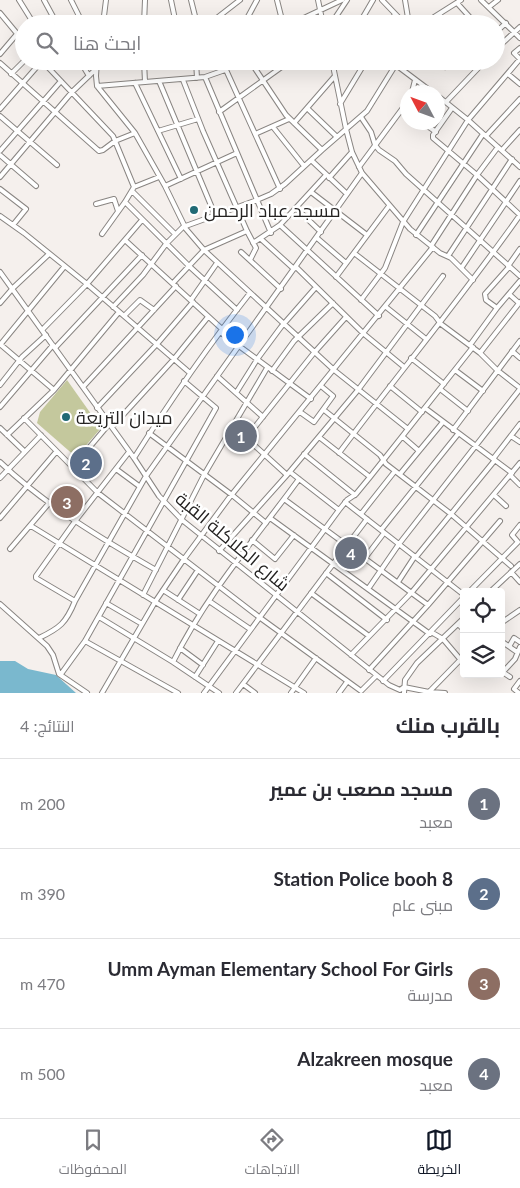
<!DOCTYPE html>
<html lang="ar">
<head>
<meta charset="utf-8">
<style>
	:root { --surface:#fff; --page:#f7f7f7; --text:#2b2b33; --muted:#7c7c81; --line:#e1e1e2; --accent:#111827 }
	body { margin:0; font-family:Lato,Cairo,sans-serif; background:var(--page); color:var(--text); direction:rtl }
	.controls { position:absolute; right:15px; bottom:15px; display:grid; overflow:hidden; border-radius:5px; box-shadow:0 5px 20px #0002 }
	.controls button { width:45px; height:45px; display:grid; place-items:center; padding:0; border:0; border-bottom:1px solid var(--line); background:var(--surface); color:var(--text); font:25px sans-serif }
	.compass { position:absolute; left:400px; top:85px; width:45px; height:45px; border-radius:50%; background:var(--surface); box-shadow:0 5px 20px #0002; rotate:311deg }
	.you { position:absolute; left:234px; top:334px; width:18px; height:18px; margin:-12px; border:4px solid #fff; border-radius:50%; background:#1a73e8; box-shadow:0 0 0 8px #1a73e833 }
	.badge { display:grid; place-items:center; width:32px; height:32px; border-radius:50%; background:var(--accent); color:#fff; font-size:16px; font-weight:700 }
	.pin { position:absolute; translate:-50% -50%; border:2px solid #fff; box-shadow:0 1px 5px #0006 }
	.list { margin:0; padding:0; list-style:none }
	h2 { display:flex; justify-content:space-between; align-items:center; height:65px; margin:0; padding:0 20px; font-size:21px }
	h2 small { font-size:16px; font-weight:400; color:var(--muted) }
	.list li { display:grid; grid-template-columns:32px 1fr auto; gap:15px; align-items:center; box-sizing:border-box; height:90px; padding:0 20px; border-top:1px solid var(--line) }
	.list b { display:block; font-size:19px; white-space:nowrap }
	.list p { margin:0; font-size:16px; white-space:nowrap; color:var(--muted) }
	.list em { font-size:16px; font-style:normal; color:var(--muted) }
	.icon { flex:none; width:28px; height:28px; fill:none; stroke:currentColor; stroke-width:2; stroke-linecap:round; stroke-linejoin:round }
	.map { position:relative; flex:none; width:520px; height:693px; overflow:hidden; direction:ltr }
	.search { position:absolute; background:var(--surface); box-shadow:0 5px 20px #0002; left:15px; right:15px; top:15px; height:55px; display:flex; align-items:center; gap:12px; box-sizing:border-box; padding:0 18px; border-radius:28px; color:var(--muted); font-size:19px }
	.sheet { height:425px; background:var(--surface) }
	nav { display:flex; justify-content:space-around; align-items:center; box-sizing:border-box; height:70px; border-top:1px solid var(--line); background:var(--surface); font-size:14px; color:var(--muted) }
	nav a { display:grid; justify-items:center; gap:2px }
	nav .on { color:var(--accent) }
	.map>svg:first-child { display:block }
</style>
</head>
<body>
<div class="map">
<svg width="520" height="693" viewBox="0 0 520 693">
	<rect width="100%" height="100%" fill="#f5f0ed"/>
	<path fill="#c4c89d" d="M67,380L101,428L76,457L37,423L40,412Z"/>
	<path fill="#7ab8ce" d="M0,661H15L28,669L56,675L76,693H0Z"/>
	<g fill="none" stroke-linecap="round" stroke-linejoin="round">
		<defs>
			<path id="minor" d="M19,0L34,24
				M44,0L57,24
				M71,0L83,24
				M171,0L176,24
				M191,0L197,24
				M277,0L283,24
				M318,0L323,24
				M382,0L405,24
				M405,0L409,24
				M481,0L520,38
				M457,3L476,24
				M489,7L498,0
				M0,13L24,42
				M439,14L447,24
				M103,24L106,0
				M144,24L145,0
				M209,24L240,0
				M244,24L257,0
				M291,24L342,0
				M331,24L347,0
				M359,24L373,0
				M389,24L395,14
				M423,24L461,0
				M496,32L506,23
				M520,48L514,53L520,59
				M496,49L520,27
				M0,54L17,34
				M42,61L113,136L134,187
				M80,61L89,76
				M97,61L96,76L97,86L135,133L165,186L186,229L204,250L334,370L408,429
				M144,61L145,82
				M196,61L197,78
				M222,61L280,189
				M250,61L286,115L322,150
				M332,61L346,129L352,152L362,173L410,229L440,253L451,258L473,280
				M438,61L445,67
				M0,63L99,151L103,150L115,141L135,133
				M396,65L432,92
				M11,74L24,61
				M508,74L520,84
				M205,77L271,233
				M183,80L203,131L247,231L256,248L250,260
				M159,81L215,215
				M135,83L181,179
				M97,86L205,77L225,70
				M412,92L415,80
				M438,96L468,120L520,167
				M446,102L485,61
				M340,104L366,61
				M452,108L433,135V138L477,175L520,215
				M0,109L42,61
				M308,109L337,137
				M219,112L290,61
				M0,116L57,165
				M361,117L371,132L375,145L379,150L395,161L406,174L520,276
				M422,122L436,132
				M294,123L334,77
				M273,127L304,166
				M158,131L198,119
				M255,134L289,119
				M486,136L520,99
				M502,150L520,130
				M0,151L61,81
				M0,155L36,186
				M311,160L347,194
				M359,167L408,101
				M0,177L72,92L96,69
				M329,178L352,152
				M165,186L237,153
				M0,189L26,209L13,225
				M132,191L175,234
				M311,192L367,235
				M125,202L189,266L237,310
				M96,204L114,199L118,211
				M296,208L321,232
				M0,216L24,233L87,284L190,373
				M280,225L379,316
				M102,234L125,202L134,187L159,177
				M416,235L483,134
				M317,238L346,263
				M261,239L294,269
				M126,241L222,329
				M253,243L280,225L326,175
				M431,246L477,175L498,147
				M241,252L281,289
				M354,253L435,316L441,324L480,353L497,370L520,388
				M448,256L512,159
				M508,266L520,249
				M296,267L364,334L404,367
				M462,267L520,181
				M0,272L134,458L159,496L182,520L389,685L400,690L404,687L429,692L445,693
				M336,277L389,206
				M173,283L204,250L247,231
				M510,295L519,303
				M191,300L217,263
				M361,300L385,268L403,222L468,120L520,59
				M0,303L13,288L49,254
				M113,307L143,275L166,244L183,227L257,200L271,194L285,184L322,150L367,111L398,61
				M386,307L426,339
				M497,308L486,300L485,294L509,267
				M124,316L140,300L154,310
				M42,330L87,284L142,220
				M220,332L311,399
				M0,344L54,390
				M0,345L64,267
				M470,345L497,308L520,281
				M55,348L142,255
				M512,351L520,358
				M480,353L520,302
				M411,358L444,384
				M455,370L483,391
				M272,371L294,341L333,303
				M217,376L263,417
				M0,385L22,357L46,335
				M390,386L422,412
				M83,387L176,286
				M440,389L468,411
				M236,393L258,358L281,327L316,287
				M0,407L53,345
				M97,408L157,344L193,302
				M425,408L512,473
				M324,410L380,455L386,464L451,514L511,566
				M300,412L314,422L333,396L321,386
				M24,418L98,493L259,617L361,691L376,676
				M233,426L287,475
				M112,427L174,359L208,317
				M0,428L24,451
				M453,430L520,341
				M149,433L232,495L266,523
				M7,435L54,390L119,312
				M511,436L520,442
				M319,437L370,477
				M403,437L419,451
				M246,438L313,354L346,317
				M339,453C399,373 463,296 520,215
				M304,454L355,495
				M134,458C170,401 208,346 250,293
				M493,459L520,424
				M0,462C42,503 105,541 156,570
				M72,468L109,424
				M116,469L139,486
				M290,472L339,510
				M400,474L443,422
				M510,475L520,485
				M0,478L41,435
				M494,495L506,506
				M284,499L428,605
				M345,502L464,595
				M361,514L395,471
				M0,518L56,452
				M270,518L430,634
				M31,526L304,693
				M381,530L458,434
				M252,540L275,559L294,535
				M10,549L50,502
				M219,551L287,475L358,390L443,276
				M416,557L495,460
				M365,558L384,533
				M511,572L520,582
				M326,573L387,620
				M398,582L415,556
				M368,589L399,544L520,389
				M163,590L200,614
				M469,592L518,542L512,535L520,525
				M490,592L520,564
				M311,593L369,636
				M143,595L204,475L267,368
				M178,600L198,570
				M75,601L36,578V576L76,520L129,452
				M209,601L250,629
				M106,603L142,624
				M0,604L47,646L53,655L59,674L87,693
				M99,617L173,662L219,693
				M501,623L520,610
				M458,624L464,630
				M431,632L443,639L460,659
				M39,638C60,628 66,623 75,601L146,476L362,173
				M85,641L178,693
				M501,641L517,652
				M510,645L514,638L520,642
				M180,648L203,665
				M351,655L412,592L520,463
				M173,662C206,595 255,539 299,479
				M369,670L428,605L500,521
				M501,671L510,677
				M503,672L515,659L520,647
				M61,674L85,641L216,408L184,381
				M195,677L218,641
				M383,681L464,597
				M243,684L255,693
				M429,692L464,656
				M102,693L155,602L184,559L229,498L433,247
				M204,693L339,510L347,500L356,494L370,477L473,347
				M236,693L367,519
				M291,693L316,658
				M339,693L347,682
				M404,693L405,680L417,663L464,618
				M519,693L514,689L520,681"/>
		</defs>
		<use href="#minor" stroke="#898582" stroke-width="6"/>
		<use href="#minor" stroke="#fff" stroke-width="4"/>
	</g>
	<g fill="#206a75" stroke="#fff" stroke-width="2">
		<circle cx="194" cy="210" r="5"/>
		<circle cx="66" cy="417" r="5"/>
	</g>
	<g text-anchor="middle" dominant-baseline="central" stroke-width="5" stroke-linejoin="round" paint-order="stroke">
		<g font-size="18" fill="#242221" stroke="#fff" text-anchor="start">
			<text x="204" y="210">مسجد عباد الرحمن</text>
			<text x="76" y="417">ميدان التريعة</text>
		</g>
		<g font-size="18" fill="#242221" stroke="#fff">
			<text transform="translate(233 541) rotate(40)">شارع الكلاكلة القبة</text>
		</g>
	</g>
</svg>
<div class="controls">
<button><svg class="icon" aria-label="locate" viewBox="0 0 24 24"><circle cx="12" cy="12" r="6"/><path d="M12 2v4M12 18v4M2 12h4M18 12h4"/></svg></button>
<button><svg class="icon" aria-label="layers" viewBox="0 0 24 24"><path d="M12 4l9 5-9 5-9-5zM3 14l9 5 9-5"/></svg></button>
</div>
<svg class="compass" viewBox="-18 -18 36 36"><path d="M0-13l5 13h-10z" fill="#e53935"/><path d="M0 13l5-13h-10z" fill="#7c7c81"/></svg>
<div class="you"></div>
<div class="pin badge" style="left:241px;top:436px;background:#6b7280">1</div>
<div class="pin badge" style="left:86px;top:463px;background:#5c6f8a">2</div>
<div class="pin badge" style="left:67px;top:502px;background:#8d6e63">3</div>
<div class="pin badge" style="left:351px;top:553px;background:#6b7280">4</div>
<div class="search"><svg class="icon" aria-label="search" viewBox="0 0 24 24"><circle cx="10" cy="10" r="6"/><path d="M15 15l6 6"/></svg>ابحث هنا</div>
</div>
<section class="sheet">
<h2>بالقرب منك<small>النتائج: 4</small></h2>
<ul class="list">
<li><span class="badge" style="background:#6b7280">1</span><div><b>مسجد مصعب بن عمير</b><p>معبد</p></div><em>200 m</em></li>
<li><span class="badge" style="background:#5c6f8a">2</span><div><b>8 Station Police booh</b><p>مبنى عام</p></div><em>390 m</em></li>
<li><span class="badge" style="background:#8d6e63">3</span><div><b>Umm Ayman Elementary School For Girls</b><p>مدرسة</p></div><em>470 m</em></li>
<li><span class="badge" style="background:#6b7280">4</span><div><b>Alzakreen mosque</b><p>معبد</p></div><em>500 m</em></li>
</ul>
</section>
<nav>
<a class="on"><svg class="icon" aria-label="map" viewBox="0 0 24 24"><path d="M3 6l6-2 6 2 6-2v14l-6 2-6-2-6 2zM9 4v14M15 6v14"/></svg>الخريطة</a>
<a><svg class="icon" aria-label="directions" viewBox="0 0 24 24"><path d="M12 3l9 9-9 9-9-9zM9 14v-3h6M13 9l2 2-2 2"/></svg>الاتجاهات</a>
<a><svg class="icon" aria-label="saved" viewBox="0 0 24 24"><path d="M7 4h10v16l-5-4-5 4z"/></svg>المحفوظات</a>
</nav>
</body>
</html>
